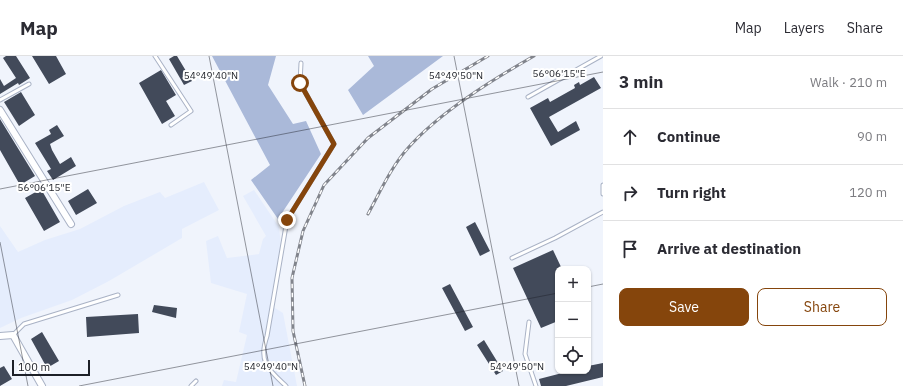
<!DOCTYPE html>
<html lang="en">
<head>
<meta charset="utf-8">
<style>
	:root { --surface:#fff; --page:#f2f2f3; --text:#2b2b33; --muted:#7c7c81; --line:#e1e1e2; --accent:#85450c }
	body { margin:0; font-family:"IBM Plex Sans",sans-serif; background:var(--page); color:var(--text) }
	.controls { position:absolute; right:12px; bottom:12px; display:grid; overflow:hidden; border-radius:8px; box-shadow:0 1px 3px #0004 }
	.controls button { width:36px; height:36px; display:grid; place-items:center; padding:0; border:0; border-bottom:1px solid var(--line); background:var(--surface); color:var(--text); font:20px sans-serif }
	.scale { position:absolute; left:12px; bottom:10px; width:78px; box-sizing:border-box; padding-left:4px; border:2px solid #1d2027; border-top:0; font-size:11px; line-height:14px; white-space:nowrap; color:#1d2027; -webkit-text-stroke:3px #fff; paint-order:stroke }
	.stop { position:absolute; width:12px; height:12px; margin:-9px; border:3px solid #85450c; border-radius:50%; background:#fff }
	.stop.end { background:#85450c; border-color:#fff; box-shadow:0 1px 4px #0008 }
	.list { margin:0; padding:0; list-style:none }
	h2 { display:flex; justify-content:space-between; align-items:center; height:52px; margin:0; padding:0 16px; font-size:17px }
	h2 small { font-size:13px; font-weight:400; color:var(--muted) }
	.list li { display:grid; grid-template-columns:26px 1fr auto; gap:12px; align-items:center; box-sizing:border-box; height:56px; padding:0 16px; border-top:1px solid var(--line) }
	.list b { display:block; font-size:15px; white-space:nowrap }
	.list em { font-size:13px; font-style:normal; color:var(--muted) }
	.actions { display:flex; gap:8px; padding:12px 16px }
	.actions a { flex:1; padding:9px 0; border:1px solid var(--accent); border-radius:8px; text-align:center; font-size:14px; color:var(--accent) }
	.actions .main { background:var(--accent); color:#fff }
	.icon { flex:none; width:22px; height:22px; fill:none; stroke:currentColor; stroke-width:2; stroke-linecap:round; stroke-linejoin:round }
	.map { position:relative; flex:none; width:603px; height:330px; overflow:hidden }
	header { display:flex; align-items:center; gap:24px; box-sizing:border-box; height:56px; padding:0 20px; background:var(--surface); border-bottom:1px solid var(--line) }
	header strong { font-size:19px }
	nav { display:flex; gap:22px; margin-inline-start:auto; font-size:14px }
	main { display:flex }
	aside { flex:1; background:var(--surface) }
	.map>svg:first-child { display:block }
</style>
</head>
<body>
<header>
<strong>Map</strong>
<nav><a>Map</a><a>Layers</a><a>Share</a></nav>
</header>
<main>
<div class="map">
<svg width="603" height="330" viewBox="0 0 603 330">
	<rect width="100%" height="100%" fill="#f0f4fc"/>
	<path fill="#e5edfd" d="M204,126L219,154L182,173V182L109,225L72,244L21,262L0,272V170L18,196L45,184L80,173L124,150L160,136L165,142Z
		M254,134L279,171L281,190L270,249L283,257L297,330H222L224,324L236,326L247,279L239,276L247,238L211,227L206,185L218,180L227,202L259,198L263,183L266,180L243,140Z"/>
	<path fill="#aab9d9" d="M212,0H276L268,29L293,68L306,65L321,98L278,163L251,124L270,109Z
		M368,0H443L363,59L348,34L374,10Z"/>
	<path fill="#424a5a" d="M6,0H16L30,22L19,29L18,27L0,38V23L4,30L16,22L3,2Z
		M32,0H56L66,18L49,28Z
		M174,0H177L192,25L184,29L169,3Z
		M161,14L176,39L166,45L175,60L162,68L139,27Z
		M594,21L601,32L549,61L558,76L576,65L580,74L551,90L530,52L548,42L550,46L575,32L574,29L579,26L580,29Z
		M21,36L35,59L19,70L4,46Z
		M0,63L35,120L20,129L0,94Z
		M57,69L64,80L50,88L52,94L60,108L71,101L76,110L53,124L47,115L51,113L35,87L51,78L49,74Z
		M41,133L60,166L44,175L25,142Z
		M88,133L97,147L76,159L68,145Z
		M475,166L490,195L480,200L466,171Z
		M553,194L562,213H558V265L541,272L513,212Z
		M450,228L473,271L465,275L442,232Z
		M154,249L177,252L176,262L152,256Z
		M138,258L139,277L87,281L86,261Z
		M42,276L59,305L47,312L31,283Z
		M484,284L503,315L496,319L477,289Z
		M603,307V321L566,330H541L539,323L570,315H588V310Z
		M4,310L12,323L0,330V312Z"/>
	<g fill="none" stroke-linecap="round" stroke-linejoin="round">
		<defs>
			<path id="lane" d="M155,0L191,55L171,69
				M528,41L601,0
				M0,44L29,28
				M603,129V138
				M512,202L555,182L603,156
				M529,266L525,298L536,330
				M13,279L24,268L118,239
				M191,330L196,325
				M286,330C268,313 258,306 267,280L287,164L334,88L300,27L301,7"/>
			<path id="street" d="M0,54L71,168
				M0,280L13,279L42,330"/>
		</defs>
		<use href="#lane" stroke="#a9b2c5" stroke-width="5"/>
		<use href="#street" stroke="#a9b2c5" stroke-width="8"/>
		<use href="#lane" stroke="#fff" stroke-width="3"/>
		<use href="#street" stroke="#fff" stroke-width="6"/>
		<defs>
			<path id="rail" d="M368,158C380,136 391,111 408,92C440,56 492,24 534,0
				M305,330L293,275L292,222L303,175L324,129L368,82L432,33L488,0"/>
		</defs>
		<use href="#rail" stroke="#81848c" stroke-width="3"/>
		<use href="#rail" stroke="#fff" stroke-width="1.5" stroke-dasharray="4.5" stroke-linecap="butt"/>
	</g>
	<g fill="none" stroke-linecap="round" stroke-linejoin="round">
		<path stroke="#85450c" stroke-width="5" d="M287,164L334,88L300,27"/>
	</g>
	<path fill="none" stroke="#1d2027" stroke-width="1" stroke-opacity="0.45" d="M209,0L273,330M454,0L519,330M0,133L603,16M0,186L28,330M588,231L603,228M79,330L558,237"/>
	<g font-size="10" text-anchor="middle" fill="#1d2027" stroke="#fff" stroke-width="4" stroke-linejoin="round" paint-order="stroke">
		<text x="559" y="21">56°06'15"E</text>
		<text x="211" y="23">54°49'40"N</text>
		<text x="456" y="23">54°49'50"N</text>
		<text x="44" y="135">56°06'15"E</text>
		<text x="271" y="314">54°49'40"N</text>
		<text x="517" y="314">54°49'50"N</text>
	</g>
</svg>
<div class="controls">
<button>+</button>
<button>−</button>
<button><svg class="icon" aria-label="locate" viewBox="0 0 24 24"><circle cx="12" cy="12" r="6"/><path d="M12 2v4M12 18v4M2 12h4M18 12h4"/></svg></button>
</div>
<div class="scale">100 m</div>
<div class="stop" style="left:300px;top:27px"></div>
<div class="stop end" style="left:287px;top:164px"></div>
</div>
<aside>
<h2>3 min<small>Walk · 210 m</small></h2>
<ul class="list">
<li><svg class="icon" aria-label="ahead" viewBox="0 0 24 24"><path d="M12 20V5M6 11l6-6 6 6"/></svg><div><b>Continue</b></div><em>90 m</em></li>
<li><svg class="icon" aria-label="right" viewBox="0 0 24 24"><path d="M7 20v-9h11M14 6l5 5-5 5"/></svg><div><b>Turn right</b></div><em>120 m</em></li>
<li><svg class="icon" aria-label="arrive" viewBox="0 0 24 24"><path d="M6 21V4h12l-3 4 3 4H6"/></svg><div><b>Arrive at destination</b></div></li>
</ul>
<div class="actions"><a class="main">Save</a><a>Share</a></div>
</aside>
</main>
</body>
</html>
